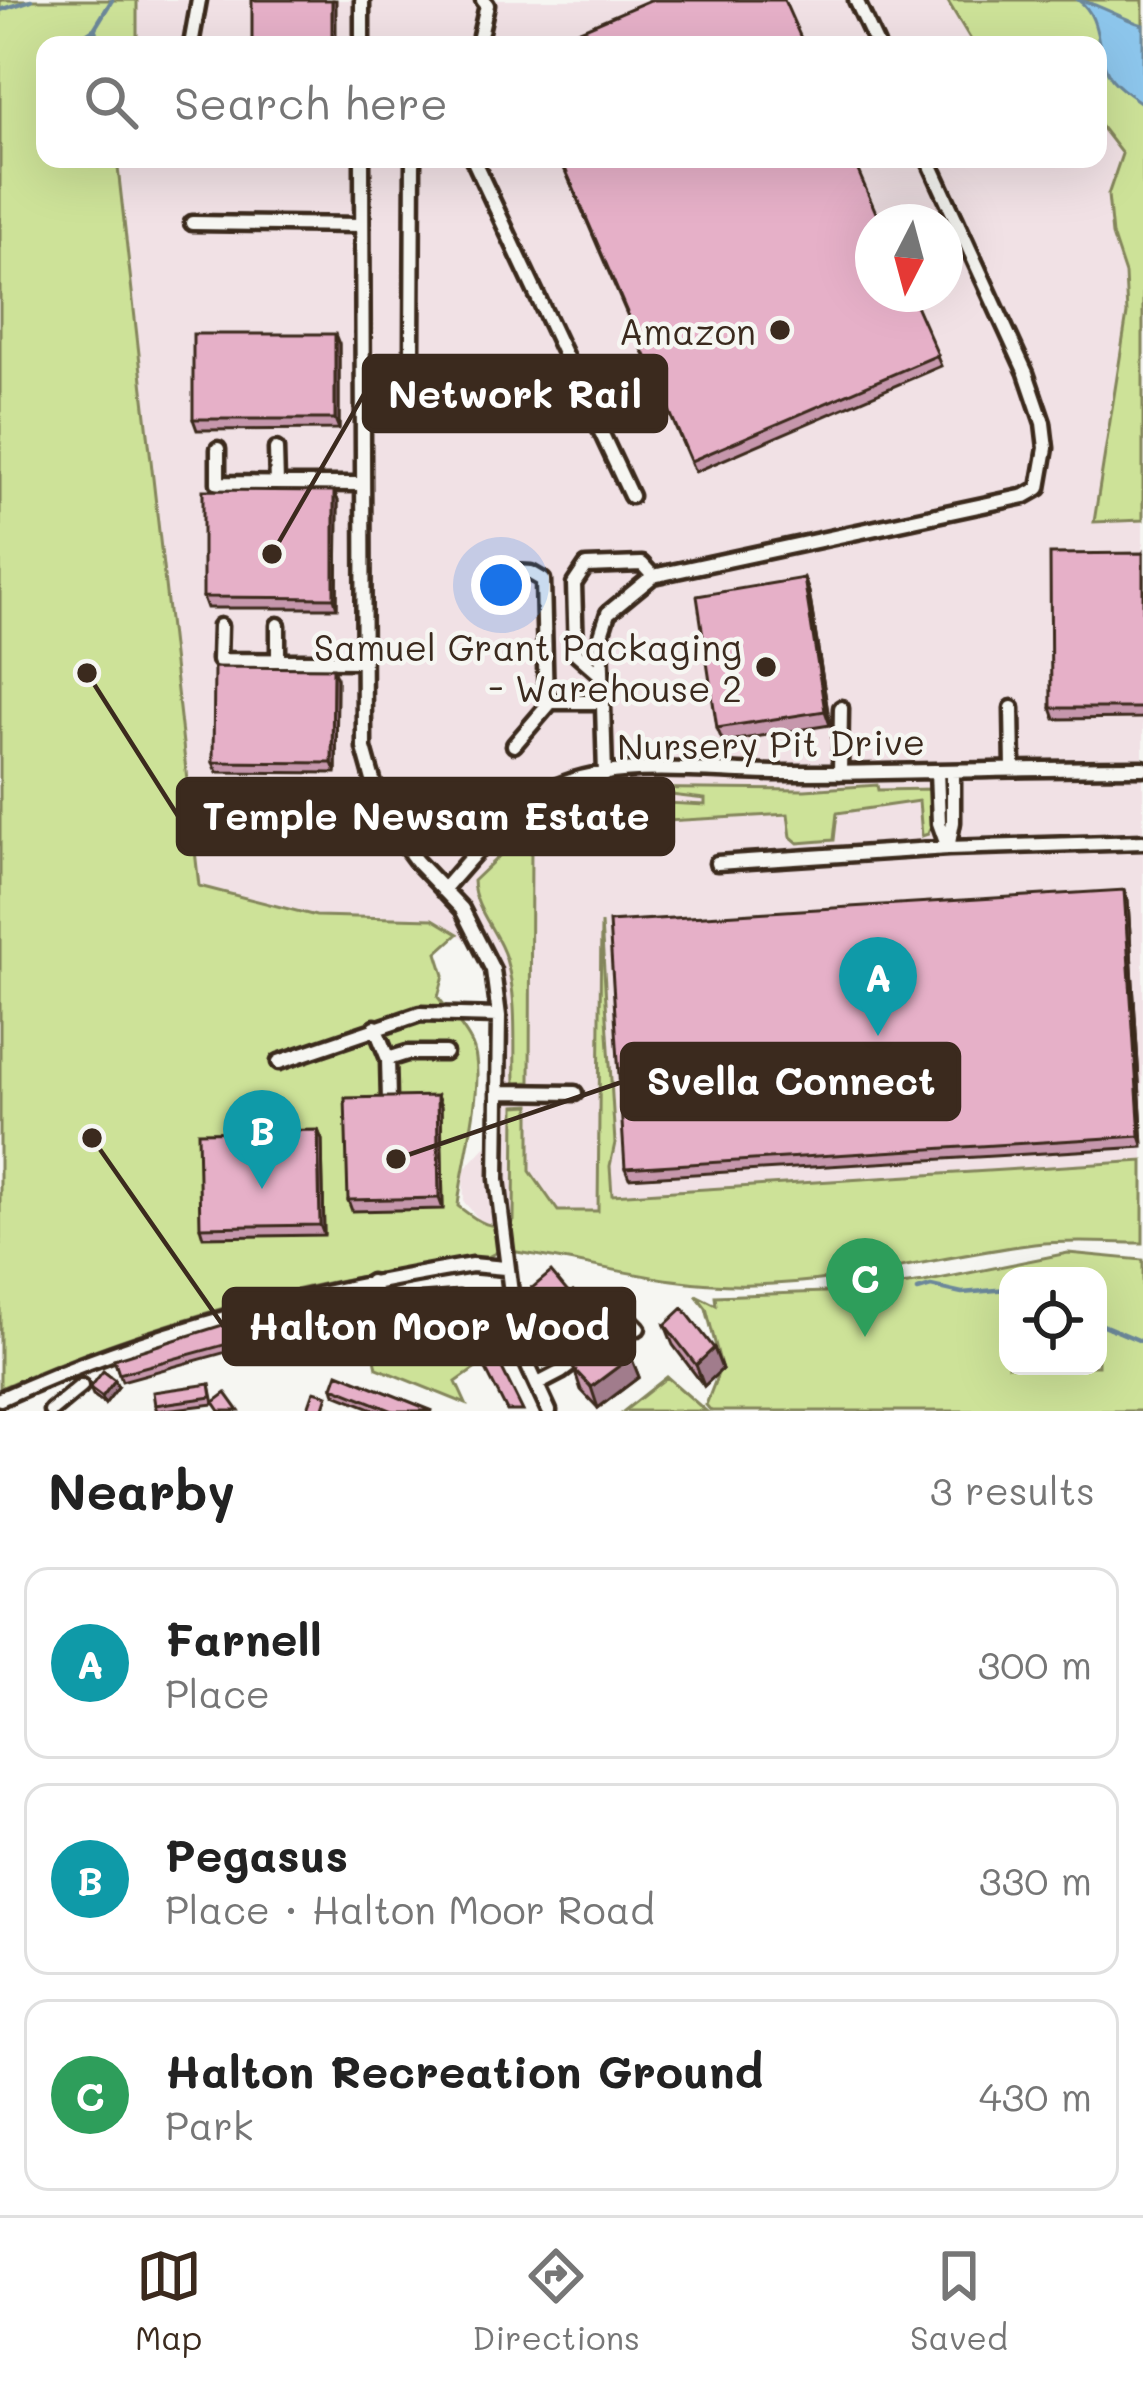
<!DOCTYPE html>
<html lang="en">
<head>
<meta charset="utf-8">
<style>
	:root { --surface:#fff; --page:#f2f2f2; --text:#222; --muted:#767676; --line:#e0e0e0; --accent:#3b2a1e }
	body { margin:0; font-family:Mali,sans-serif; background:var(--page); color:var(--text) }
	.controls { position:absolute; right:36px; bottom:36px; display:grid; overflow:hidden; border-radius:24px; box-shadow:0 12px 48px #0002 }
	.controls button { width:108px; height:108px; display:grid; place-items:center; padding:0; border:0; border-bottom:3px solid var(--line); background:var(--surface); color:var(--text); font:60px sans-serif }
	.compass { position:absolute; left:855px; top:204px; width:108px; height:108px; border-radius:50%; background:var(--surface); box-shadow:0 12px 48px #0002; rotate:186deg }
	.you { position:absolute; left:501px; top:585px; width:42px; height:42px; margin:-30px; border:9px solid #fff; border-radius:50%; background:#1a73e8; box-shadow:0 0 0 18px #1a73e833 }
	.badge { display:grid; place-items:center; width:78px; height:78px; border-radius:50%; background:var(--accent); color:#fff; font-size:39px; font-weight:700 }
	.pin { position:absolute; translate:-50% -99px; filter:drop-shadow(0 3px 6px #0008) }
	.pin::after { content:''; position:absolute; top:63px; width:42px; height:36px; background:inherit; clip-path:polygon(0 0,100% 0,50% 100%) }
	.list { margin:0; padding:0; list-style:none }
	h2 { display:flex; justify-content:space-between; align-items:center; height:156px; margin:0; padding:0 48px; font-size:51px }
	h2 small { font-size:39px; font-weight:400; color:var(--muted) }
	.list li { display:grid; grid-template-columns:78px 1fr auto; gap:36px; align-items:center; box-sizing:border-box; height:192px; margin:0 24px 24px; padding:0 24px; border:3px solid var(--line); border-radius:24px }
	.list b { display:block; font-size:45px; white-space:nowrap }
	.list p { margin:0; font-size:39px; white-space:nowrap; color:var(--muted) }
	.list em { font-size:39px; font-style:normal; color:var(--muted) }
	.icon { flex:none; width:66px; height:66px; fill:none; stroke:currentColor; stroke-width:2; stroke-linecap:round; stroke-linejoin:round }
	.map { position:relative; flex:none; width:1143px; height:1411px; overflow:hidden }
	.search { position:absolute; background:var(--surface); box-shadow:0 12px 48px #0002; left:36px; right:36px; top:36px; height:132px; display:flex; align-items:center; gap:30px; box-sizing:border-box; padding:0 42px; border-radius:24px; color:var(--muted); font-size:45px }
	.sheet { height:804px; background:var(--surface) }
	nav { display:flex; justify-content:space-around; align-items:center; box-sizing:border-box; height:168px; border-top:3px solid var(--line); background:var(--surface); font-size:33px; color:var(--muted) }
	nav a { display:grid; justify-items:center; gap:6px }
	nav .on { color:var(--accent) }
	.map>svg:first-child { display:block }
</style>
</head>
<body>
<div class="map">
<svg width="1143" height="1411" viewBox="0 0 1143 1411">
	<rect width="100%" height="100%" fill="#f6f6f2"/>
	<filter id="ink" filterUnits="userSpaceOnUse"><feTurbulence type="fractalNoise" baseFrequency=".00833" numOctaves="2"/><feDisplacementMap in="SourceGraphic" scale="24" xChannelSelector="R" yChannelSelector="G"/><feConvolveMatrix kernelMatrix="1 2 1 2 8 2 1 2 1" color-interpolation-filters="sRGB"/></filter>
	<g filter="url(#ink)">
		<path fill="#f1e1e5" fill-rule="evenodd" d="M137,0H1143V1237L635,1251L483,1224L464,1202L463,1171L488,1144L490,1015L485,980L471,943L433,919L316,916L199,887L117,159H1098V45H132L137,37ZM873,222H945V294H873Z"/>
		<path fill="#cde298" stroke="#84865b" stroke-width="3" fill-rule="evenodd" d="M0,0H137V37L132,45H45V159H117L199,886L316,916L433,919L458,934L437,953L444,975L438,997C449,1012 465,1028 472,1044C488,1078 461,1167 458,1206C475,1219 492,1234 514,1221L515,1106L530,1105V1171L558,1211H598L601,923L615,1143L610,1166L612,1195L1143,1161V1243C1106,1243 1070,1240 1034,1244C939,1256 849,1283 753,1285C668,1288 585,1260 501,1250L484,1259C318,1275 152,1321 0,1388Z
			M947,0H1143V520L1094,522L1127,314L1125,274L1112,235L1108,195L1122,154L1098,123V45H974Z
			M877,785L878,790L932,789L934,817L928,834L922,836L919,801L837,813L834,840L798,843L791,837L788,814L667,821L666,803L705,805V799L662,794L660,830H643L642,815L559,818V827L550,828L538,839H531L530,1082L515,1083C514,1042 518,999 506,959C498,932 474,909 473,881L546,811L586,792L609,788L805,790Z
			M1068,1253L1143,1260V1411H711L706,1405L721,1366L706,1308L696,1295L716,1305L715,1296L853,1291L924,1282ZM1008,1276H1098V1366H1008Z
			M414,1324L490,1358L456,1382L466,1404L377,1368L371,1339L402,1353Z
			M667,1377L706,1411H624Z"/>
		<path fill="#8dc6ec" stroke="#6c889a" stroke-width="3" d="M1078,0C1090,0 1125,20 1143,25V104C1133,97 1120,89 1112,79C1094,55 1104,18 1078,0Z"/>
		<g fill="none" stroke-linecap="round" stroke-linejoin="round">
			<path stroke="#6c889a" stroke-width="4.5" d="M0,10L31,0
				M83,36L95,28L97,43
				M88,39L112,0
				M918,1290L931,1286L962,1293L1008,1289
				M1098,1323L1143,1342"/>
			<defs>
				<path id="minor" d="M856,0L877,45
					M191,45L199,0
					M362,45V0
					M478,45L487,5L483,0
					M362,159L364,748L383,816L417,862L462,909L493,970L499,1016L497,1179L512,1301L508,1322L549,1411
					M473,159L631,496
					M192,223L362,225
					M363,395C395,395 405,386 412,355L413,159
					M218,449V483L363,484
					M276,449L277,483
					M513,572L531,573L543,580L546,705
					M278,625V660
					M220,626L219,660L363,661
					M602,676L576,653L574,584L586,566L642,564L653,576
					M1012,708L1013,769
					M514,745L551,702H603
					M937,771L939,823L948,848L953,822V771
					M840,773L841,708
					M605,775L601,635L608,613L653,576L1025,496L1039,488L1046,448L1043,423L1026,373L928,159
					M282,794L283,827
					M237,795L238,828L364,825L383,816
					M717,863L948,848L1143,842
					M443,890C475,853 512,806 558,786C620,758 717,774 785,773C904,773 1024,768 1143,768
					M375,1027L388,1059L389,1100
					M388,1059L407,1053H445
					M279,1062L420,1014L499,1016
					M498,1092L575,1093
					M371,1282L375,1293L396,1304L459,1299L474,1310L484,1342L498,1345L513,1334
					M455,1330L468,1306
					M538,1384L561,1372L630,1320L638,1328
					M0,1399C151,1330 308,1292 472,1265L505,1268
					M51,1411L81,1386"/>
			</defs>
			<use href="#minor" stroke="#3b2a1e" stroke-width="21"/>
			<use href="#minor" stroke="#f6f6f2" stroke-width="12"/>
		</g>
		<path fill="#c697ac" stroke="#3b2a1e" stroke-width="3" d="M560,159L911,294L941,366L695,472Z
			M339,344V429L197,430L193,419Z
			M334,491L338,501L337,608H207L203,597Z
			M1143,553V718L1055,719L1051,708Z
			M804,578L809,592L830,725L723,742L717,728Z
			M337,679L336,773L217,772L213,762Z
			M1124,890L1128,901L1143,1147L629,1178L625,1168Z
			M437,1096L441,1107L443,1209L352,1211L348,1200Z
			M318,1130L322,1140L324,1235L203,1237L200,1227Z
			M532,1288L570,1295L594,1328L576,1344L539,1308Z
			M342,1303L346,1319L122,1381L114,1359Z
			M366,1312L409,1314L412,1324L406,1338L369,1322Z
			M665,1325L714,1348L722,1369L704,1386L673,1345Z
			M631,1357L639,1377L598,1408L581,1390L574,1369Z
			M210,1384L214,1404L157,1411L155,1405Z
			M118,1387L105,1404L93,1395L90,1388Z
			M333,1387L433,1411H378L335,1394Z"/>
		<path fill="#a17b8c" stroke="#3b2a1e" stroke-width="3" d="M332,0H336V45H332Z
			M335,334L339,344V429L335,419Z
			M334,491L338,501L337,608L334,598Z
			M804,578L809,592L830,725L825,711Z
			M333,668L337,679L336,773L332,763Z
			M1124,890L1128,901L1143,1145L1140,1136Z
			M437,1096L441,1107L443,1209L439,1198Z
			M318,1130L322,1140L324,1235L320,1225Z
			M587,1308L594,1328L576,1344L568,1323Z
			M409,1314L412,1324L406,1338L403,1328Z
			M714,1348L722,1369L704,1386L696,1365Z
			M631,1357L639,1377L598,1408L591,1387Z
			M115,1380L118,1387L105,1404L102,1397Z"/>
		<path fill="#e6b0c8" stroke="#3b2a1e" stroke-width="3" d="M252,0H332V45H252Z
			M650,0H784L804,45H545Z
			M561,159H853L880,222H873V294H911L938,355L691,461Z
			M193,334H335V419H193Z
			M203,490L334,491V598L203,597Z
			M1143,553V708H1051L1050,554Z
			M804,578L825,711L717,728L697,596Z
			M214,667L333,668L332,763L213,762Z
			M1124,890L1140,1136L625,1168L609,922Z
			M437,1096L439,1198L348,1200L345,1098Z
			M318,1130L320,1225L200,1227L198,1132Z
			M551,1272L570,1295L573,1292L587,1308L568,1323L532,1288Z
			M339,1296L343,1312L119,1374L114,1359L229,1323Z
			M683,1308L714,1348L696,1365L665,1325Z
			M615,1339L631,1357L591,1387L574,1369L590,1355L598,1354Z
			M496,1356L523,1411H507L482,1362Z
			M103,1371L115,1380L102,1397L90,1388Z
			M338,1373L433,1411H393L333,1387Z
			M210,1384L212,1397L155,1405L153,1392Z
			M314,1391L328,1395L323,1411H307Z
			M226,1393L239,1411H220L214,1402Z"/>
	</g>
	<g fill="#3b2a1e" stroke="#f6f6f2" stroke-width="4.5">
		<circle cx="780" cy="330" r="12"/>
		<circle cx="766" cy="667" r="12"/>
	</g>
	<g text-anchor="middle" dominant-baseline="central" stroke-width="9" stroke-linejoin="round" paint-order="stroke">
		<g font-size="36" fill="#3b2a1e" stroke="#f6f6f2" text-anchor="end">
			<text x="756" y="330">Amazon</text>
			<text x="742" y="646">Samuel Grant Packaging<tspan x="742" dy="41">- Warehouse 2</tspan></text>
		</g>
		<g font-size="36" fill="#3b2a1e" stroke="#f6f6f2">
			<text transform="translate(771 743) rotate(-1)">Nursery Pit Drive</text>
		</g>
	</g>
	<path fill="none" stroke="#3b2a1e" stroke-width="4.5" d="M272 554L364 394M87 673L178 816M396 1159L622 1082M92 1138L224 1327"/>
	<g fill="#3b2a1e" stroke="#f6f6f2" stroke-width="4.5">
		<circle cx="272" cy="554" r="12"/>
		<circle cx="87" cy="673" r="12"/>
		<circle cx="396" cy="1159" r="12"/>
		<circle cx="92" cy="1138" r="12"/>
	</g>
	<g fill="#3b2a1e" stroke="#3b2a1e" stroke-width="4.5">
		<rect x="364" y="356" width="302" height="75" rx="12"/>
		<rect x="178" y="779" width="495" height="75" rx="12"/>
		<rect x="622" y="1044" width="337" height="75" rx="12"/>
		<rect x="224" y="1289" width="410" height="75" rx="12"/>
	</g>
	<g font-size="39" text-anchor="middle" font-weight="bold" fill="#fff">
		<text x="515" y="408">Network Rail</text>
		<text x="426" y="830">Temple Newsam Estate</text>
		<text x="791" y="1095">Svella Connect</text>
		<text x="429" y="1340">Halton Moor Wood</text>
	</g>
</svg>
<div class="controls">
<button><svg class="icon" aria-label="locate" viewBox="0 0 24 24"><circle cx="12" cy="12" r="6"/><path d="M12 2v4M12 18v4M2 12h4M18 12h4"/></svg></button>
</div>
<svg class="compass" viewBox="-18 -18 36 36"><path d="M0-13l5 13h-10z" fill="#e53935"/><path d="M0 13l5-13h-10z" fill="#767676"/></svg>
<div class="you"></div>
<div class="pin badge" style="left:878px;top:1036px;background:#0f9aa8">A</div>
<div class="pin badge" style="left:262px;top:1189px;background:#0f9aa8">B</div>
<div class="pin badge" style="left:865px;top:1337px;background:#2e9e5b">C</div>
<div class="search"><svg class="icon" aria-label="search" viewBox="0 0 24 24"><circle cx="10" cy="10" r="6"/><path d="M15 15l6 6"/></svg>Search here</div>
</div>
<section class="sheet">
<h2>Nearby<small>3 results</small></h2>
<ul class="list">
<li><span class="badge" style="background:#0f9aa8">A</span><div><b>Farnell</b><p>Place</p></div><em>300 m</em></li>
<li><span class="badge" style="background:#0f9aa8">B</span><div><b>Pegasus</b><p>Place · Halton Moor Road</p></div><em>330 m</em></li>
<li><span class="badge" style="background:#2e9e5b">C</span><div><b>Halton Recreation Ground</b><p>Park</p></div><em>430 m</em></li>
</ul>
</section>
<nav>
<a class="on"><svg class="icon" aria-label="map" viewBox="0 0 24 24"><path d="M3 6l6-2 6 2 6-2v14l-6 2-6-2-6 2zM9 4v14M15 6v14"/></svg>Map</a>
<a><svg class="icon" aria-label="directions" viewBox="0 0 24 24"><path d="M12 3l9 9-9 9-9-9zM9 14v-3h6M13 9l2 2-2 2"/></svg>Directions</a>
<a><svg class="icon" aria-label="saved" viewBox="0 0 24 24"><path d="M7 4h10v16l-5-4-5 4z"/></svg>Saved</a>
</nav>
</body>
</html>
